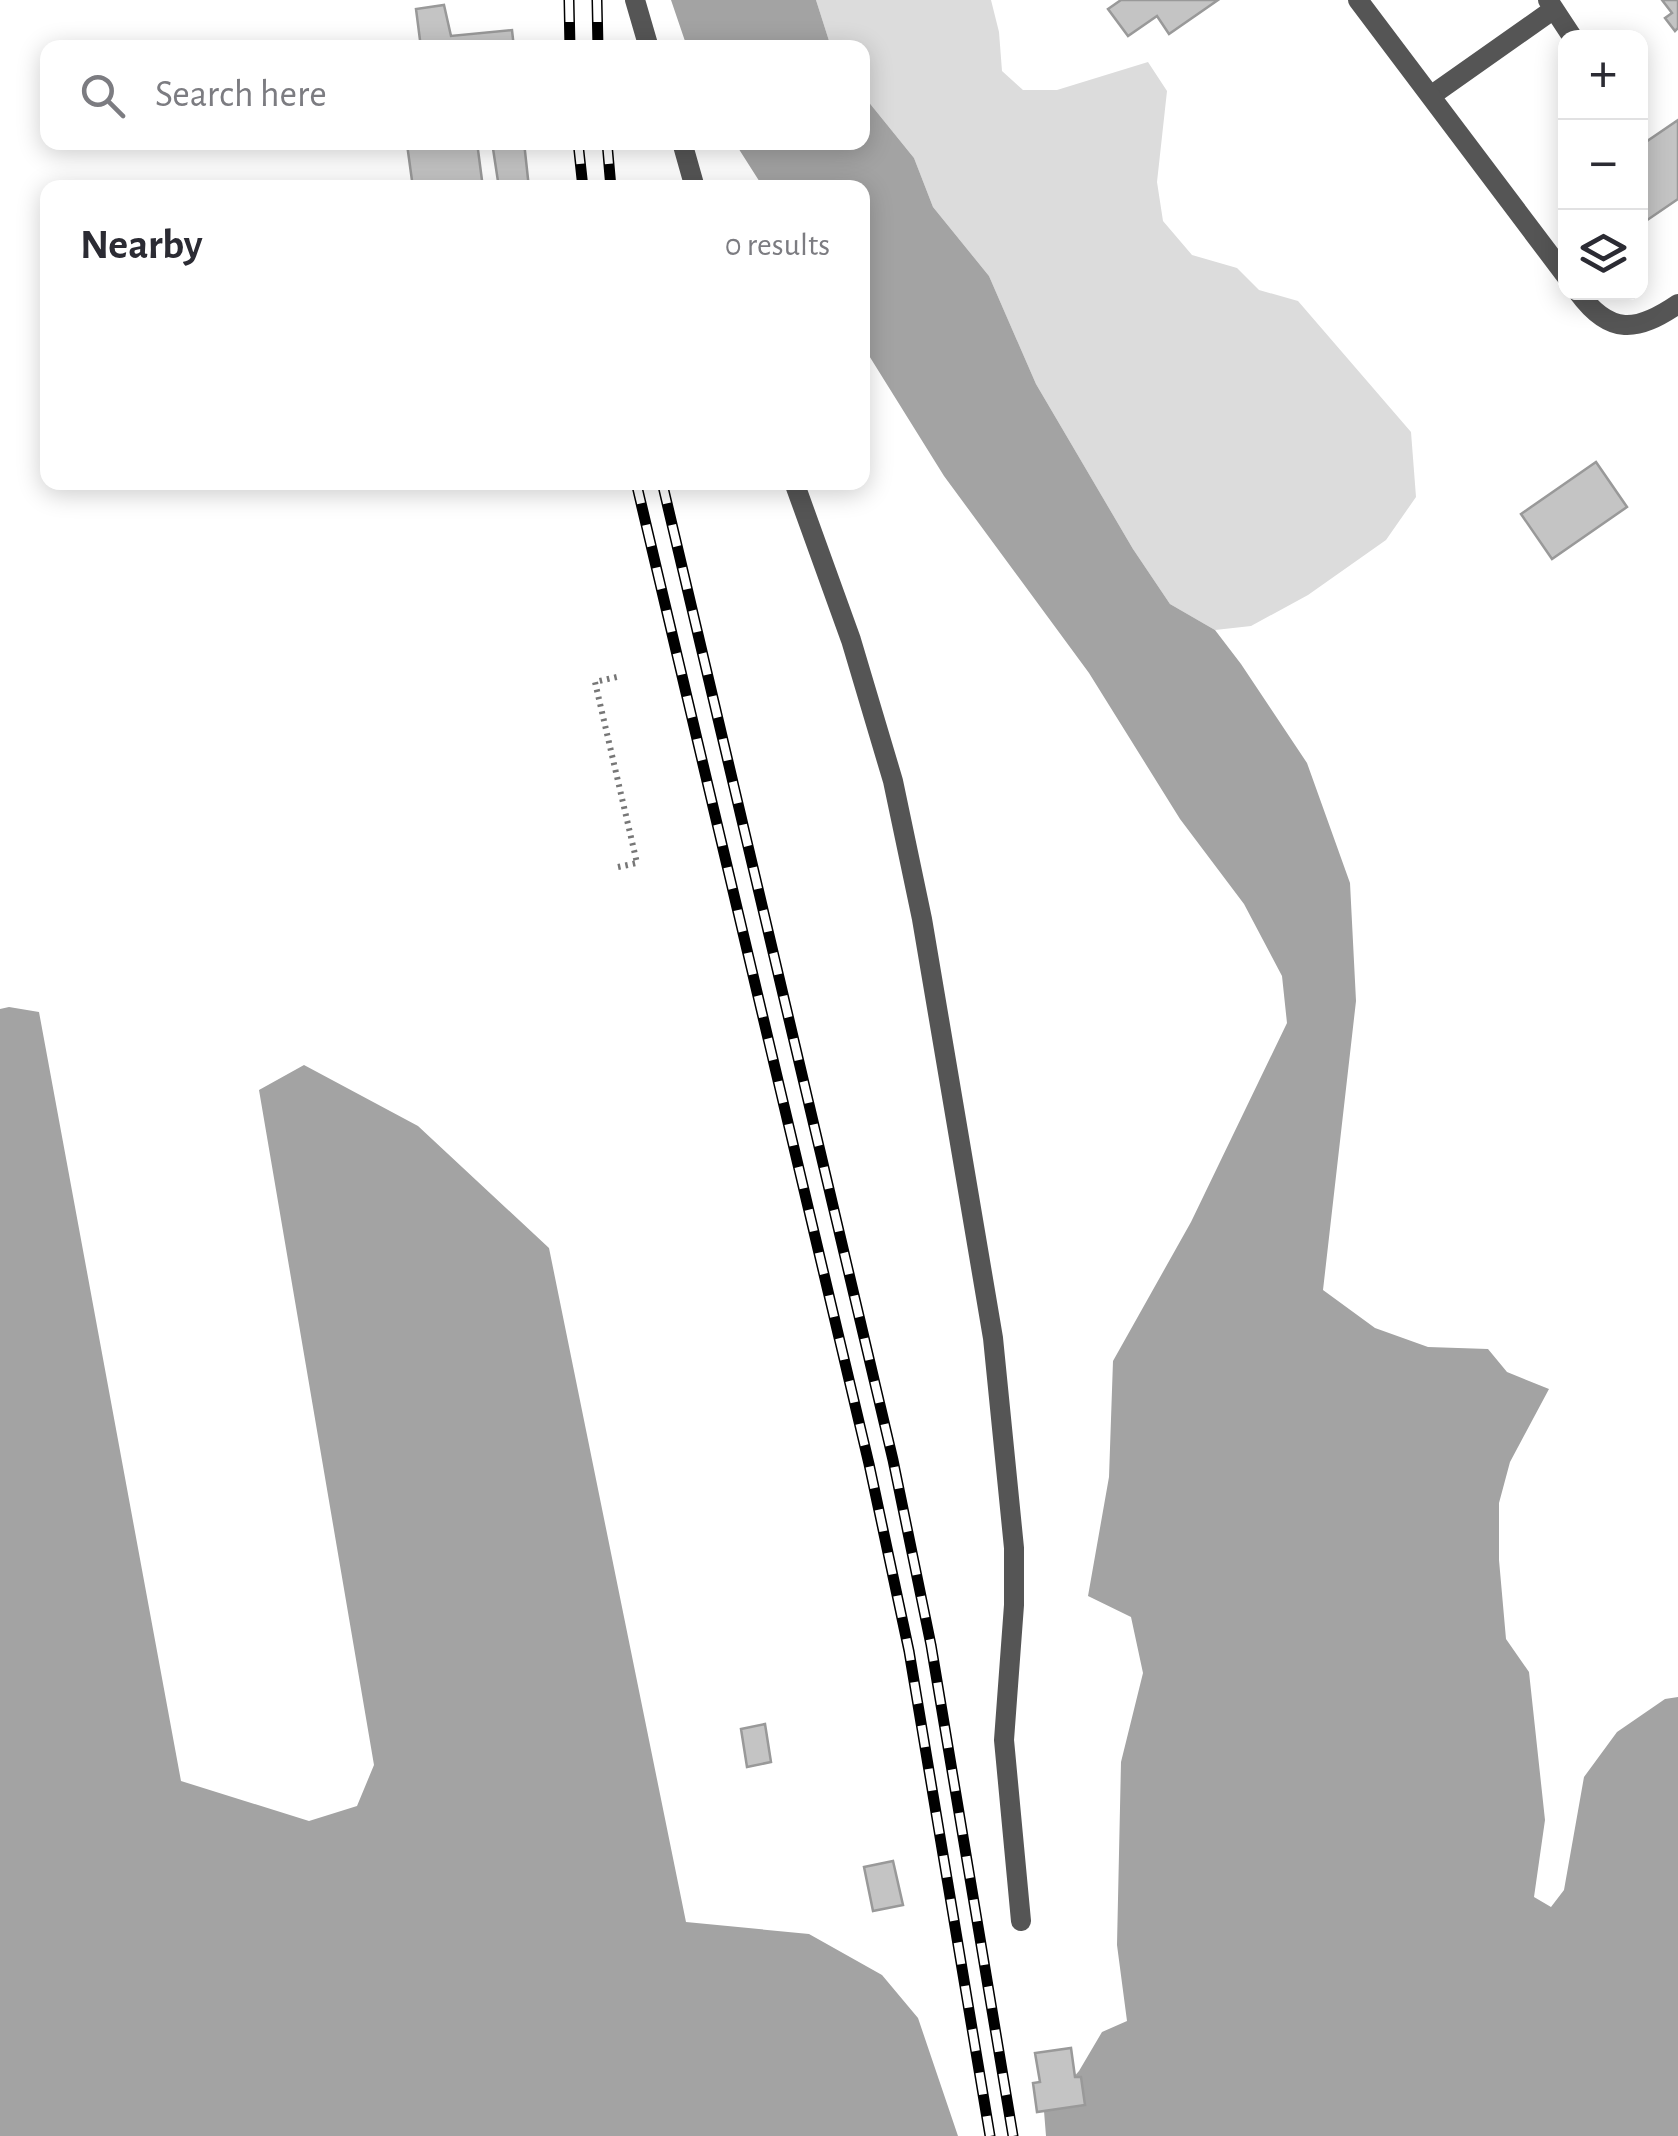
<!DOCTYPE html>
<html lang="en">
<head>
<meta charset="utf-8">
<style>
	:root { --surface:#fff; --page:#f2f2f3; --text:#2b2b33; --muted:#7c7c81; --line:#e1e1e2 }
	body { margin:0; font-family:"Alegreya Sans",sans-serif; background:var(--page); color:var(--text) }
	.controls { position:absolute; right:30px; top:30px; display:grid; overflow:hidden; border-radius:20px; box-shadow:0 5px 25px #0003 }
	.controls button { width:90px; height:90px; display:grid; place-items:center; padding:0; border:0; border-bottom:2px solid var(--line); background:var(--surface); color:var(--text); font:50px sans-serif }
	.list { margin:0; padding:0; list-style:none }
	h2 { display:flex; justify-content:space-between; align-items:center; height:130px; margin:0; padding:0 40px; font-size:42px }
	h2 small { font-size:32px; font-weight:400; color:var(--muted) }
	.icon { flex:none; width:55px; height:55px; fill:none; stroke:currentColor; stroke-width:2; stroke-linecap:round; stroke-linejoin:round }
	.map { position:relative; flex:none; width:1678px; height:2136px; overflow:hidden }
	.search { position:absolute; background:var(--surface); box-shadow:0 5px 25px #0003; left:40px; top:40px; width:830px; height:110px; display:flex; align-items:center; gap:25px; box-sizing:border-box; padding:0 35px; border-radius:20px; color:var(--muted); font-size:38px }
	.panel { position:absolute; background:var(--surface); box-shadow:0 5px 25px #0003; left:40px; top:180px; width:830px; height:310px; border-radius:20px }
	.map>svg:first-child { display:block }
</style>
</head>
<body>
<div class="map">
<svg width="1678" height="2136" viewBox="0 0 1678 2136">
	<rect width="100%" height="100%" fill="#fff"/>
	<path fill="#dcdcdc" d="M816,0H991L999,32L1002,71L1023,90H1057L1148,62L1167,91L1157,182L1163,221L1192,255L1237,268L1259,290L1298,301L1411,432L1416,497L1386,540L1308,595L1251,626L1215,630L1170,604L1133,549L1036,384L989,276L933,207L914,158L863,95L862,48L831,47Z"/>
	<path fill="#a3a3a3" d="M671,0H816L831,47H687Z
		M863,95L914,158L933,207L989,276L1036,384L1133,549L1170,604L1215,630L1241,664L1307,763L1350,883L1356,1001L1323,1290L1375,1328L1428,1347L1488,1349L1507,1372L1549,1389L1510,1462L1499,1503V1560L1506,1639L1529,1672L1545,1820L1534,1897L1551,1907L1564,1890L1584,1777L1617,1732L1665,1699L1678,1697V2136H1046L1044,2111L1079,2071L1102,2032L1127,2021L1117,1945L1121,1762L1143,1673L1131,1617L1088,1596L1109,1477L1113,1361L1191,1222L1287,1023L1282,976L1244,904L1180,819L1089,673L944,476L863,346L862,188L763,187L735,143L862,142Z
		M9,1007L39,1012L181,1781L309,1821L357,1806L374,1765L259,1090L304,1065L418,1126L549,1248L686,1922L809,1934L882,1975L918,2018L958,2136H0V1009Z"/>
	<path fill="#c4c4c4" stroke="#999" stroke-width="2.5" d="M1121,0H1218L1169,34L1157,16L1128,36L1108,9Z
		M1662,0H1678V28L1675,31L1665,18L1672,13Z
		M444,5L451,36L512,30L514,48H421L416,9Z
		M1678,120V199L1640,225V146Z
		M404,142H477L483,188H413L407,144Z
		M492,142H524L529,188H499Z
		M1596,462L1627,507L1552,559L1521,514Z
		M765,1724L771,1762L747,1767L741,1729Z
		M893,1861L903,1905L873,1911L864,1867Z
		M1071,2048L1075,2077H1081L1085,2105L1037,2112L1033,2083L1040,2082L1035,2053Z"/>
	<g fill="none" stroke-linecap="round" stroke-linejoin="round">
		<path stroke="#777" stroke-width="6" stroke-dasharray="2.5 5" stroke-linecap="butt" d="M618,867L637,863L595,682L621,676"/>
		<path stroke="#555" stroke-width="20" d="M635,0L649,48
			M1548,0L1573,38
			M1432,95L1554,9
			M682,142L695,188
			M794,482L851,640L893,781L922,919L993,1338L1014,1548V1605L1004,1740L1021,1921"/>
		<path stroke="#555" stroke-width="20" d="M1358,0L1566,276
			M1578,292C1610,336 1637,332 1678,304"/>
		<defs>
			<path id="rail" d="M569,0L570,48
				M597,0L598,48
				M578,142L583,188
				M607,142L611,188
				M636,482L869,1464L909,1651L990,2136
				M662,482L893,1460L931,1645L1013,2136"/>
		</defs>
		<use href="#rail" stroke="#000" stroke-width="11"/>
		<use href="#rail" stroke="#fff" stroke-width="8" stroke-dasharray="22" stroke-linecap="butt"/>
	</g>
</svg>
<div class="controls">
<button>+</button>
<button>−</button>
<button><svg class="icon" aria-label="layers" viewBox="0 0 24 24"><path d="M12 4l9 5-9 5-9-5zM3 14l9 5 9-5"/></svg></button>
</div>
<div class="search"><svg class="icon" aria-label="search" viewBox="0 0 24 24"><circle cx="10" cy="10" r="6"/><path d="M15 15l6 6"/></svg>Search here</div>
<section class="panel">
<h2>Nearby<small>0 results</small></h2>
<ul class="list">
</ul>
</section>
</div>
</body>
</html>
